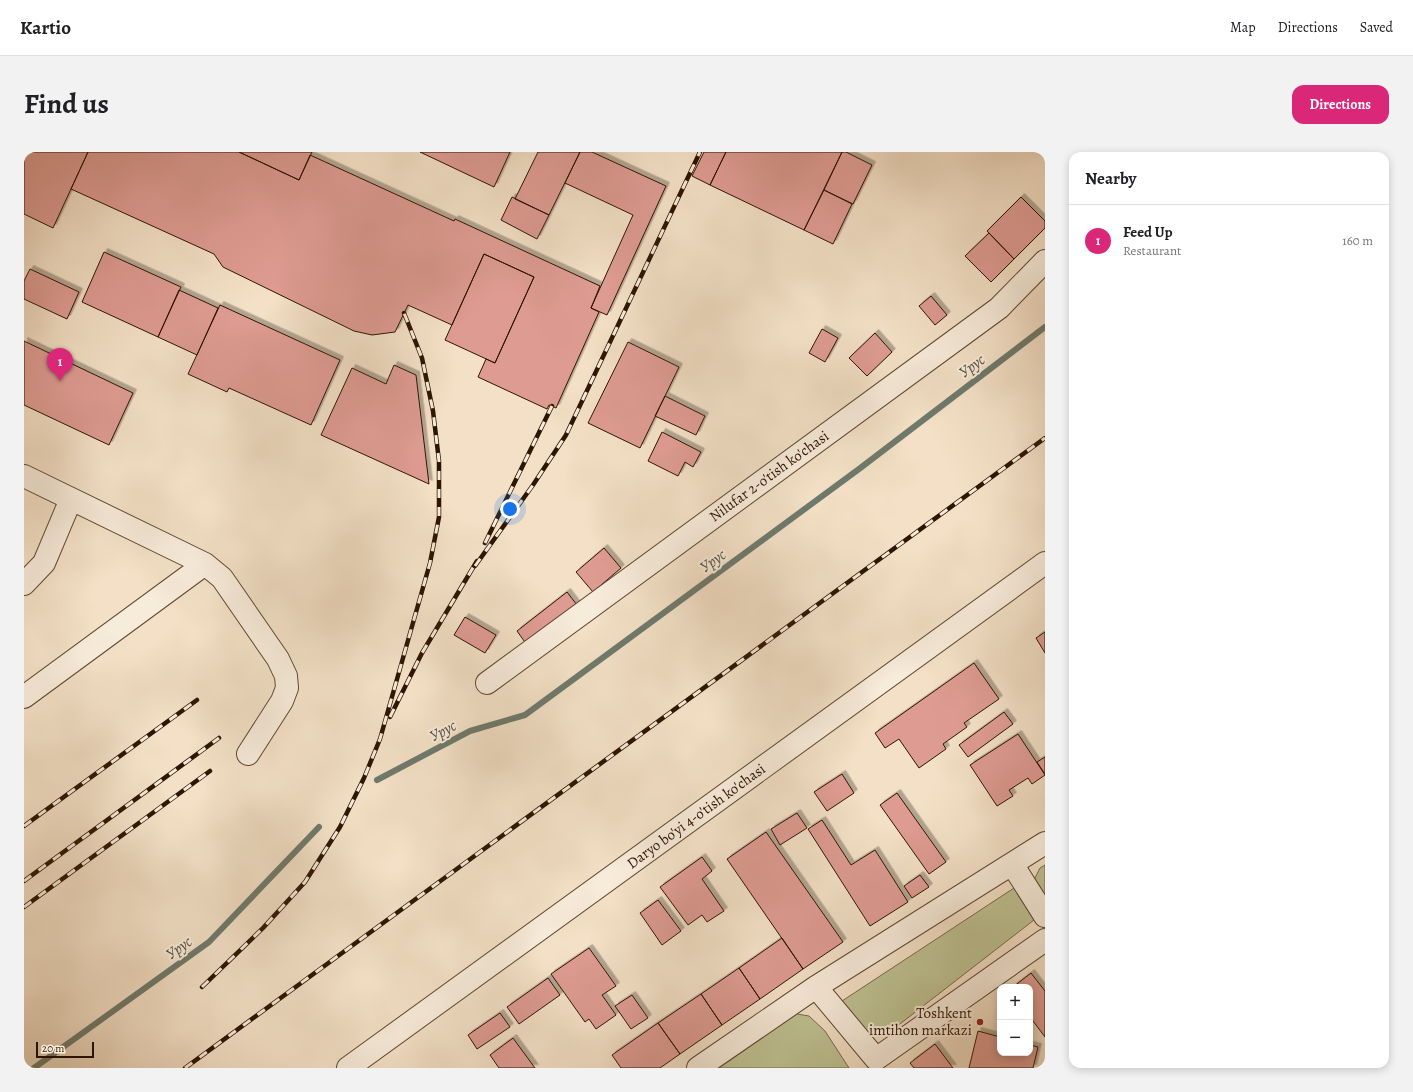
<!DOCTYPE html>
<html lang="en">
<head>
<meta charset="utf-8">
<style>
	:root { --surface:#fff; --page:#f2f2f2; --text:#202124; --muted:#757577; --line:#e0e0e0; --accent:#db2777 }
	body { margin:0; font-family:Alegreya,serif; background:var(--page); color:var(--text) }
	.controls { position:absolute; right:12px; bottom:12px; display:grid; overflow:hidden; border-radius:8px; box-shadow:0 2px 10px #0003 }
	.controls button { width:36px; height:36px; display:grid; place-items:center; padding:0; border:0; border-bottom:1px solid var(--line); background:var(--surface); color:var(--text); font:20px sans-serif }
	.scale { position:absolute; left:12px; bottom:10px; width:58px; box-sizing:border-box; padding-left:4px; border:2px solid #2e1501; border-top:0; font-size:11px; line-height:14px; white-space:nowrap; color:#2e1501; -webkit-text-stroke:3px #f7ebda; paint-order:stroke }
	.you { position:absolute; left:486px; top:357px; width:14px; height:14px; margin:-10px; border:3px solid #fff; border-radius:50%; background:#1a73e8; box-shadow:0 0 0 6px #1a73e833 }
	.badge { display:grid; place-items:center; width:26px; height:26px; border-radius:50%; background:var(--accent); color:#fff; font-size:13px; font-weight:700 }
	.pin { position:absolute; translate:-50% -33px; filter:drop-shadow(0 1px 2px #0008) }
	.pin::after { content:''; position:absolute; top:21px; width:14px; height:12px; background:inherit; clip-path:polygon(0 0,100% 0,50% 100%) }
	.list { margin:0; padding:0; list-style:none }
	h2 { display:flex; justify-content:space-between; align-items:center; height:52px; margin:0; padding:0 16px; font-size:17px }
	h2 small { font-size:13px; font-weight:400; color:var(--muted) }
	.list li { display:grid; grid-template-columns:26px 1fr auto; gap:12px; align-items:center; box-sizing:border-box; height:72px; padding:0 16px; border-top:1px solid var(--line) }
	.list b { display:block; font-size:15px; white-space:nowrap }
	.list p { margin:0; font-size:13px; white-space:nowrap; color:var(--muted) }
	.list em { font-size:13px; font-style:normal; color:var(--muted) }
	.map { position:relative; flex:none; width:1021px; height:916px; overflow:hidden; border-radius:12px }
	header { display:flex; align-items:center; gap:24px; box-sizing:border-box; height:56px; padding:0 20px; background:var(--surface); border-bottom:1px solid var(--line) }
	header strong { font-size:19px }
	nav { display:flex; gap:22px; margin-inline-start:auto; font-size:14px }
	.intro { display:flex; align-items:center; justify-content:space-between; box-sizing:border-box; height:96px; padding:0 24px }
	h1 { margin:0; font-size:28px }
	.button { padding:10px 18px; border-radius:12px; background:var(--accent); color:#fff; font-size:14px; font-weight:700 }
	main { display:flex; gap:24px; padding:0 24px }
	aside { flex:1; background:var(--surface); border-radius:12px; box-shadow:0 2px 10px #0003 }
	.map>svg:first-child { display:block }
</style>
</head>
<body>
<header>
<strong>Kartio</strong>
<nav><a>Map</a><a>Directions</a><a>Saved</a></nav>
</header>
<div class="intro"><h1>Find us</h1><a class="button">Directions</a></div>
<main>
<div class="map">
<svg width="1021" height="916" viewBox="0 0 1021 916">
	<defs>
		<filter id="shadow"><feDropShadow dx="3.5" dy="-3.5" stdDeviation="0" flood-color="#0004"/></filter>
	</defs>
	<rect width="100%" height="100%" fill="#f3e0c6"/>
	<filter id="stains"><feTurbulence type="fractalNoise" baseFrequency=".005" numOctaves="4"/><feColorMatrix values="0 0 0 0 .2 0 0 0 0 .09 0 0 0 0 .02 0 0 0 .5 -.17"/></filter>
	<radialGradient id="worn" r=".72"><stop offset=".6" stop-color="#630" stop-opacity="0"/><stop offset="1" stop-color="#630" stop-opacity=".3"/></radialGradient>
	<path fill="#bec192" stroke="#766b4a" d="M1021,713V745L1010,728L1016,716Z
		M990,736L1010,768L863,882L858,884H847L818,849Z
		M773,862L785,864L801,879L825,916H695Z"/>
	<g fill="none" stroke-linecap="round" stroke-linejoin="round">
		<path stroke="#6f7a6c" stroke-width="6" d="M353,628L446,579L501,563L835,317L1021,175
			M10,916L185,790L295,675"/>
	</g>
	<path fill="#de9b92" stroke="#2e1501" filter="url(#shadow)" d="M0,0H64L29,76L0,62Z
		M64,0H215L275,28L286,3L430,69L431,67L576,134L567,156L575,160L532,256L525,253L523,257L454,225L462,207L471,211L510,125L460,102L428,173L384,153L371,180L348,183L330,179L199,115L190,102L47,37Z
		M215,0H288L275,28Z
		M396,0H486L470,35Z
		M514,0H556L525,63L491,47Z
		M556,0H568L642,34L583,163L567,156L609,63L541,31Z
		M680,0H702L686,33L668,24Z
		M702,0H818L780,78L686,33Z
		M818,0H822L848,13L829,52L800,38Z
		M800,38L828,52L809,92L780,78Z
		M488,45L525,63L513,87L477,68Z
		M997,45L1021,69V76L990,107L963,79Z
		M965,81L990,107L967,130L941,104Z
		M80,100L157,135L134,185L58,150Z
		M460,102L510,125L471,211L421,188Z
		M6,117L55,140L43,167L0,147V129Z
		M155,138L194,156L173,203L134,185Z
		M907,144L923,163L911,173L895,154Z
		M196,153L316,208L287,273L205,236L203,240L164,222Z
		M798,177L814,186L801,210L785,201Z
		M851,181L868,200L843,224L825,206Z
		M0,189L109,241L85,293L0,253Z
		M604,190L655,215L616,296L564,271Z
		M370,213L392,223L405,332L297,283L328,216L362,232Z
		M641,244L681,264L672,283L631,264Z
		M638,280L677,300L669,315L661,310L654,324L624,309Z
		M580,396L597,416L569,440L552,420Z
		M543,440L553,453L503,493L493,479Z
		M441,465L472,483L461,501L430,483Z
		M1021,480V501L1012,486Z
		M950,511L975,547L940,571L943,575L919,592L922,597L895,616L875,587L861,596L851,581Z
		M980,560L989,572L944,605L935,593Z
		M994,582L1021,623L1008,632L1004,626L985,638L989,644L973,654L946,613Z
		M1021,605V622L1013,610Z
		M818,622L830,641L803,659L790,640Z
		M873,641L922,710L905,722L856,653Z
		M773,661L783,676L756,693L747,677Z
		M798,668L827,713L851,698L884,750L846,774L784,677Z
		M742,680L819,790L779,817L703,707Z
		M678,705L688,719L678,727L700,759L683,770L678,763L664,773L636,735Z
		M896,723L905,735L888,746L880,734Z
		M634,748L657,779L638,793L616,761Z
		M758,786L779,817L736,847L715,816Z
		M565,796L592,834L578,843L592,863L572,877L565,867L561,870L527,822Z
		M715,816L736,847L698,873L677,842Z
		M1007,821L1021,839V885L1006,865V835H989Z
		M524,826L536,843L495,872L483,855Z
		M677,842L698,873L656,902L634,871Z
		M608,843L624,866L607,877L591,854Z
		M476,861L486,875L453,897L444,883Z
		M634,871L656,902L636,916H597L588,903Z
		M954,879L976,885V901H1006V893L1014,895L1009,916H945Z
		M489,886L511,916H475L466,903Z
		M911,892L929,916H890L886,911Z"/>
	<g fill="none" stroke-linecap="round" stroke-linejoin="round">
		<defs>
			<path id="minor" d="M0,324L181,412L198,426L254,507L262,524L263,536L258,549L224,602
				M0,432L20,411L47,347
				M463,531L975,156L1021,109
				M0,545L181,412
				M988,712L1021,764
				M792,835L852,907L1021,788
				M324,916L1021,411
				M674,916L792,835L1021,691"/>
		</defs>
		<use href="#minor" stroke="#5f4832" stroke-width="24"/>
		<use href="#minor" stroke="#f7ebda" stroke-width="22"/>
		<defs>
			<path id="rail" d="M461,391L528,254
				M451,414L509,333L542,283L676,0
				M366,565L398,501L453,409
				M0,674L173,548
				M0,729L195,586
				M0,755L186,619
				M178,835L239,776L281,730L316,675L340,626L356,587L406,411L415,365V309L409,259L398,206L380,161
				M161,916L1021,286"/>
		</defs>
		<use href="#rail" stroke="#2e1501" stroke-width="4.5"/>
		<use href="#rail" stroke="#f7ebda" stroke-width="3" stroke-dasharray="9" stroke-linecap="butt"/>
	</g>
	<circle fill="#8f2418" stroke="#f7ebda" stroke-width="1.5" cx="956" cy="870" r="4"/>
	<g text-anchor="middle" dominant-baseline="central" stroke-width="4" stroke-linejoin="round" paint-order="stroke">
		<g font-size="15" fill="#2e1501" stroke="#f7ebda">
			<text transform="translate(745 324) rotate(-36)">Nilufar 2-o'tish ko'chasi</text>
			<text transform="translate(672 664) rotate(-36)">Daryo bo'yi 4-o'tish ko'chasi</text>
		</g>
		<g font-size="15" fill="#2e1501" stroke="#f7ebda" text-anchor="end">
			<text x="948" y="861">Toshkent<tspan x="948" dy="17">imtihon markazi</tspan></text>
		</g>
		<g font-size="16" font-style="italic" fill="#545040" stroke="#f7ebda">
			<text transform="translate(948 214) rotate(-37)">Урус</text>
			<text transform="translate(689 409) rotate(-36)">Урус</text>
			<text transform="translate(419 579) rotate(-28)">Урус</text>
			<text transform="translate(155 796) rotate(-36)">Урус</text>
		</g>
	</g>
	<rect width="100%" height="100%" filter="url(#stains)"/>
	<rect width="100%" height="100%" fill="url(#worn)"/>
</svg>
<div class="controls">
<button>+</button>
<button>−</button>
</div>
<div class="scale">20 m</div>
<div class="you"></div>
<div class="pin badge" style="left:36px;top:229px">1</div>
</div>
<aside>
<h2>Nearby<small></small></h2>
<ul class="list">
<li><span class="badge">1</span><div><b>Feed Up</b><p>Restaurant</p></div><em>160 m</em></li>
</ul>
</aside>
</main>
</body>
</html>
